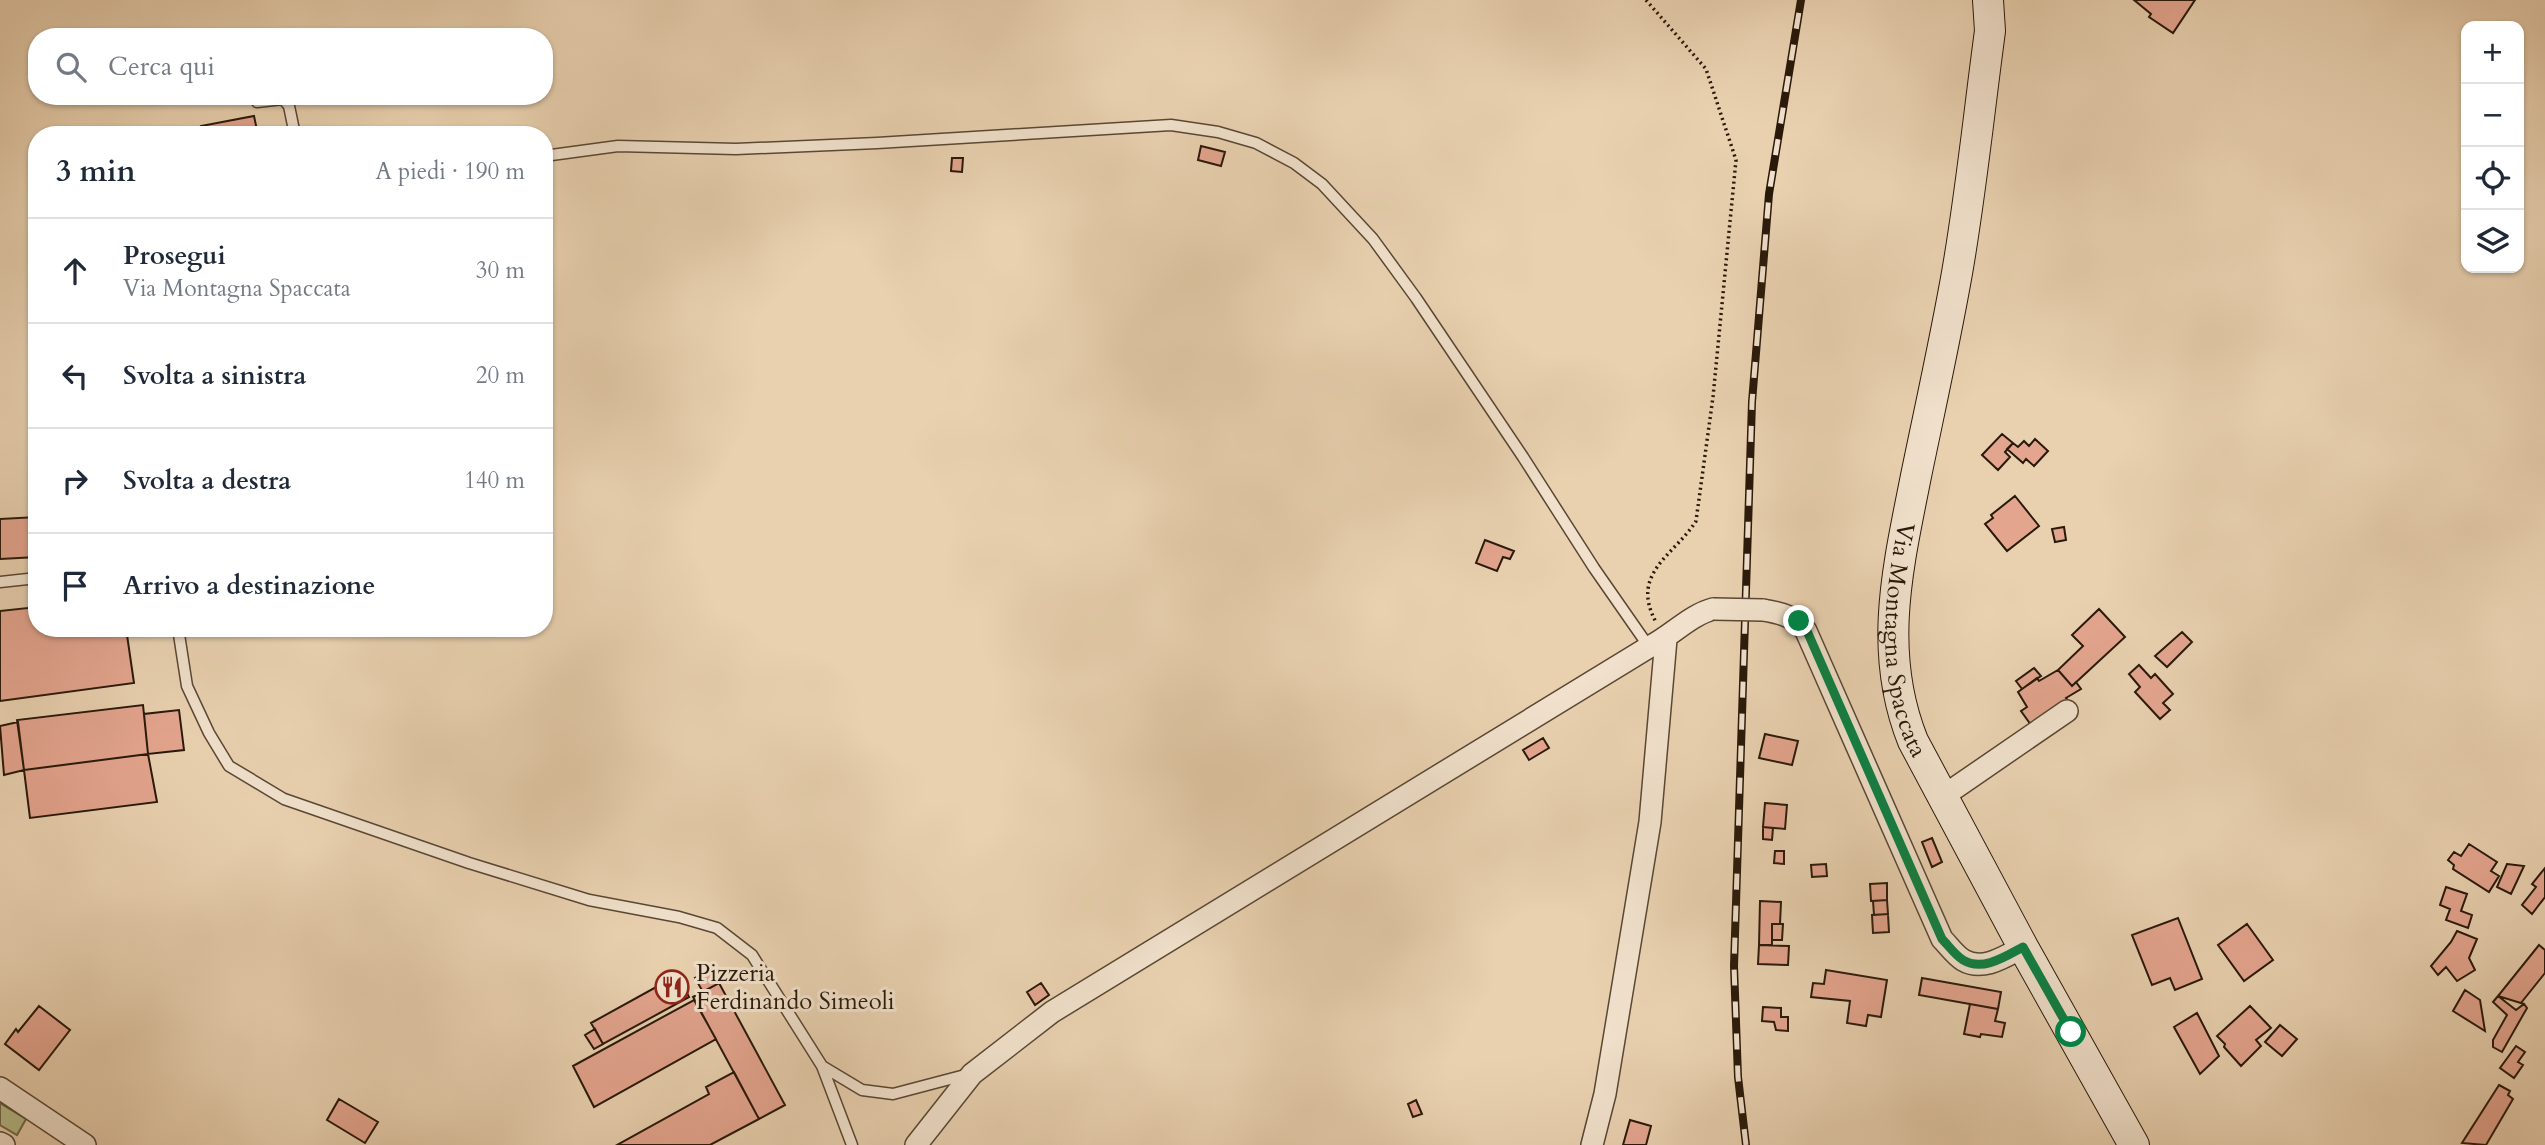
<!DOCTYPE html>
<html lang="it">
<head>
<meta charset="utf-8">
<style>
	:root { --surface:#fff; --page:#f2f2f3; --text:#1f2937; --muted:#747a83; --line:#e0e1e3 }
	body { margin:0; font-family:Cardo,serif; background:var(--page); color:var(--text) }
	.controls { position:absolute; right:21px; top:21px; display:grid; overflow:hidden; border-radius:14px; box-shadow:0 2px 5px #0004 }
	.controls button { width:63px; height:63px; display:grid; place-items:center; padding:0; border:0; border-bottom:2px solid var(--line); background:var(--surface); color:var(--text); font:35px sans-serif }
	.stop { position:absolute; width:21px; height:21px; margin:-16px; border:5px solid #0b8043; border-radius:50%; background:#fff }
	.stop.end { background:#0b8043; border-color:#fff; box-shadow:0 2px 7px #0008 }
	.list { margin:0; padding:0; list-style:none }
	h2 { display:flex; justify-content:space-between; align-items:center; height:91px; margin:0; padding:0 28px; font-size:30px }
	h2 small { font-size:23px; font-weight:400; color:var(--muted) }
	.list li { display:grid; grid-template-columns:46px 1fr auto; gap:21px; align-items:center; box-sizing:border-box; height:105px; padding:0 28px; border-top:2px solid var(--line) }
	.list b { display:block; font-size:26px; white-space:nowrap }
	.list p { margin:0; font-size:23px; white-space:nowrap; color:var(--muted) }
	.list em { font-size:23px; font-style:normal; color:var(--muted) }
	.icon { flex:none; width:38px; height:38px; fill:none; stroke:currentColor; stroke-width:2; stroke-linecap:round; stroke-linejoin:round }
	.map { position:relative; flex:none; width:2545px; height:1145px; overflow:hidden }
	.search { position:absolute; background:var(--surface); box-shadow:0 2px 5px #0004; left:28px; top:28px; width:525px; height:77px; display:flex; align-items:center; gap:18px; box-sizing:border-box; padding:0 24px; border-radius:28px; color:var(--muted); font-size:26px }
	.panel { position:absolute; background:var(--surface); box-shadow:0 2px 5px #0004; left:28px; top:126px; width:525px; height:511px; border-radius:28px }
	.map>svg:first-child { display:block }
</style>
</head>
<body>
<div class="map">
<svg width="2545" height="1145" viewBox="0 0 2545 1145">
	<rect width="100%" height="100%" fill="#e9d1b0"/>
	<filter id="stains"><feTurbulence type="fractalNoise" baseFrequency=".00286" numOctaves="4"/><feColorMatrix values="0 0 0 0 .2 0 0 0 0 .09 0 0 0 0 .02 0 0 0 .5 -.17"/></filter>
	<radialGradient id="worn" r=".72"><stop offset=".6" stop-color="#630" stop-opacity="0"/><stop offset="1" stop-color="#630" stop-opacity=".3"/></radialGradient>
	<path fill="#b6bc8b" stroke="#706a4a" stroke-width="2" d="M0,1103L26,1119L17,1135L0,1125Z"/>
	<path fill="#e4a58f" stroke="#29190a" stroke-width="2" d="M2134,0H2195L2173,33L2149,17L2151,14Z
		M254,116L258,135H203L201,126Z
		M1201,146L1225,152L1221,166L1198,160Z
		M952,158H963L962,172L951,171Z
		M544,167H551L552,181H544Z
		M2002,434L2013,443L2005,452L2010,457L1998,470L1982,455Z
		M2035,439L2048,451L2034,466L2026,459L2023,463L2007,449L2013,443L2018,447L2024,441L2029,446Z
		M2015,496L2039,526L2007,551L1985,524L1993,518L1991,515Z
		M37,517V557L0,559V519Z
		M2064,527L2066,540L2055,542L2052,529Z
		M1485,540L1514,551L1510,559L1503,557L1497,571L1476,563Z
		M37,607V628H126L134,683L0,701V611Z
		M2099,609L2125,637L2072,686L2058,670L2083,646L2072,635Z
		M2182,632L2192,642L2167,667L2155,656Z
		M2139,665L2151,678L2155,674L2173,694L2163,703L2170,710L2160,719L2135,692L2140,687L2129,674Z
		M2034,668L2041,676L2022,689L2016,681Z
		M2058,670L2072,686L2076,682L2081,689L2066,698L2069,702L2031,725L2021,711L2027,707L2018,692L2037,678L2039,681Z
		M143,705L148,754L24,770L17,720Z
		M179,710L184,750L148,754L144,714Z
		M18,722L24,770L4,775L0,726Z
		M1765,734L1798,741L1792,765L1759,758Z
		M1543,738L1549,748L1529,760L1523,750Z
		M148,754L157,802L30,818L24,770Z
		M1765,803L1787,805L1785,829L1763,827Z
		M1763,827L1773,828L1772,840L1763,839Z
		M1932,838L1942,862L1932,867L1922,842Z
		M2469,844L2497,862L2491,871L2499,876L2489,892L2453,869L2454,865L2448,860L2454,852L2461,856Z
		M1775,851H1784V864L1774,863Z
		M1826,864L1827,876L1812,877L1811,865Z
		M2507,864L2524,866L2511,894L2497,887Z
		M2545,868V897L2532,914L2522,905L2536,887L2532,884Z
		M1887,883V900L1871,901L1870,884Z
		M2446,887L2467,894L2461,911L2472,915L2468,928L2446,920L2450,909L2440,905Z
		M1887,900L1888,914L1874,915L1873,901Z
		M1760,901L1781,902L1780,924H1772V945H1759Z
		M1888,914L1889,932L1873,933L1872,915Z
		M2178,918L2202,979L2175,990L2170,978L2152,985L2132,935Z
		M1772,924H1783L1782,940H1772Z
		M2247,924L2273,960L2244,981L2218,945Z
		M2457,931L2477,939L2469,958L2475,970L2457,981L2446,967L2438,975L2431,966L2451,942Z
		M1759,945L1789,946L1788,965L1758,964Z
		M2539,945L2545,950V973L2521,1003L2524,1004L2498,996Z
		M1826,970L1887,980L1881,1017L1868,1015L1866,1026L1847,1023L1850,1001L1811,997L1813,983L1824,984Z
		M709,971L717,984L703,992L695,978Z
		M678,975L689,997L603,1044L591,1023Z
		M1922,978L2001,992L1998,1009L1919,995Z
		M719,983L785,1105L759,1119L693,997Z
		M1041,983L1049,995L1035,1005L1027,992Z
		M2465,990L2480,1000L2485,1031L2453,1011Z
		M2498,996L2516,1010L2524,1004L2527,1008L2502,1052L2493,1047V1040L2507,1015L2493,1002Z
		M694,1000L716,1039L594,1107L573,1066Z
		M1970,1004L1998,1009L1995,1021L2005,1023L2002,1037L1981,1034L1980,1037L1964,1034Z
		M39,1006L70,1030L39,1070L5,1044L16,1029L18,1032Z
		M2250,1006L2271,1028L2256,1040L2261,1046L2241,1066L2224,1047L2225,1044L2217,1036Z
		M1763,1007L1781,1008V1017H1788V1031L1776,1030L1774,1022L1762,1021Z
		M2197,1013L2219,1056L2200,1074L2174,1027Z
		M2280,1025L2297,1039L2282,1056L2265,1042Z
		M595,1029L603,1044L594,1049L585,1035Z
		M2516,1046L2525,1052L2518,1062L2523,1065L2514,1078L2500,1068Z
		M734,1072L759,1119L710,1145H617L709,1094L706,1087Z
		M2499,1085L2510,1091L2508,1095L2513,1099L2486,1145L2462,1143Z
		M339,1099L378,1122L365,1143L327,1120Z
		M1416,1100L1422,1114L1413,1117L1408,1104Z
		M1630,1120L1651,1126L1646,1145H1623Z"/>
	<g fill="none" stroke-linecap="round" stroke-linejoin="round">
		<defs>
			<path id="lane" d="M257,102L283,99L289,106L295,135
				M544,156L618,146L736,149L877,143L1171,125L1218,132L1256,143L1294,163L1322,184L1373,239L1416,298L1523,457L1594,568L1649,647
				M0,582L37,578
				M178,628L187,686L209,733L229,766L284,799L469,863L589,900L679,917L717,928L752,955L822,1066L862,1090L893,1094L969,1074
				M822,1066L852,1145"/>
			<path id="street" d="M1763,610C1781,613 1794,616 1806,631L1942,939C1948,945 1955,955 1963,960C1983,972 2006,956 2023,947
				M1942,797L2067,711
				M0,1088L85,1145
				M0,1143L4,1145
				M916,1145L972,1074L1052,1012L1649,647C1670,637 1690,615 1713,609
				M1592,1145L1605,1094L1650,822L1666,639"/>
			<g id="secondary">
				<path id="s1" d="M1988,0L1990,31C1979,112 1971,193 1957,273C1945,341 1930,408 1916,476C1898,567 1877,651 1913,741L2023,947L2134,1145"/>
			</g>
		</defs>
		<use href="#lane" stroke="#594734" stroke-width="13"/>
		<use href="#street" stroke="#594734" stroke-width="24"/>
		<use href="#secondary" stroke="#29190a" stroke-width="32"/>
		<path stroke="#29190a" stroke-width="3.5" stroke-dasharray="2 3.5" stroke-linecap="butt" d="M1646,0L1706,69L1736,160L1713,397L1696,521C1675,555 1629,573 1656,622"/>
		<use href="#lane" stroke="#f1e1cc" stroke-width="10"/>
		<use href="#street" stroke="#f1e1cc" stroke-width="21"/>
		<use href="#secondary" stroke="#f1e1cc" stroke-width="30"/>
		<defs>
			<path id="rail" d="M1746,1145L1738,1077L1734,966L1752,402L1769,194L1801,0"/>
		</defs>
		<use href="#rail" stroke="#29190a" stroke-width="8"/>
		<use href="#rail" stroke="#f1e1cc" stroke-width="5" stroke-dasharray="16" stroke-linecap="butt"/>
		<defs>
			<path id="street-bridge" d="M1713,609L1763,610"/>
		</defs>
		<use href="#street-bridge" stroke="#594734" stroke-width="24" stroke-linecap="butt"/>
		<use href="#street-bridge" stroke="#f1e1cc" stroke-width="21"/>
	</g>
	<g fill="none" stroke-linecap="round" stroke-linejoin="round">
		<path stroke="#0b8043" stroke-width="9" d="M1799,621L1807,631L1942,939C1948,945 1955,955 1963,960C1983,972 2006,956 2023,947L2071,1032"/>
	</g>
	<defs>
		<symbol id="restaurant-ring" viewBox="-11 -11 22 22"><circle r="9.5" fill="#f1e1cc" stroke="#8f2418" stroke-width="1.5"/><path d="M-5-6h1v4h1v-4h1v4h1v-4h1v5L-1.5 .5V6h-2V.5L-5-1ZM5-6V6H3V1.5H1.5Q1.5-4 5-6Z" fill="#8f2418"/></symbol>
	</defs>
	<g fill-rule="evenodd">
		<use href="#restaurant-ring" x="653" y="968" width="38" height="38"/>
	</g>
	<g text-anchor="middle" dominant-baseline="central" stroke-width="6" stroke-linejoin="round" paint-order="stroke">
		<g font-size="24" fill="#29190a" stroke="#f1e1cc">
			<text stroke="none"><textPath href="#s1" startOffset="649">Via Montagna Spaccata</textPath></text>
		</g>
		<g font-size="24" fill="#29190a" stroke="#f1e1cc" text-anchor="start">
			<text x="696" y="973">Pizzeria<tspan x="696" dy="28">Ferdinando Simeoli</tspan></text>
		</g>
	</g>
	<rect width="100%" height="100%" filter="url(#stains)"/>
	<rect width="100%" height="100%" fill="url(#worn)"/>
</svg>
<div class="controls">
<button>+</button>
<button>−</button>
<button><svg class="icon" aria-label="locate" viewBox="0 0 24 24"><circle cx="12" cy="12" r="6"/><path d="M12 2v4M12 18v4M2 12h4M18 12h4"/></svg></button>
<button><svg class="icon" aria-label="layers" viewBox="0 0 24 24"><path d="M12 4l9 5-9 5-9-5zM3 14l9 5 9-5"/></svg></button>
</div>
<div class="stop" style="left:2071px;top:1032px"></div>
<div class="stop end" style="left:1799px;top:621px"></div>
<div class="search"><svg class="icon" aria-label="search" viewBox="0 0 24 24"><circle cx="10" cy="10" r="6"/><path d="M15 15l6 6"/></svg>Cerca qui</div>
<section class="panel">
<h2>3 min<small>A piedi · 190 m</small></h2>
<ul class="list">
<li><svg class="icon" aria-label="ahead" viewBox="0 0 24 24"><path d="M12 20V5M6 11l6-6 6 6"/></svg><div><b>Prosegui</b><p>Via Montagna Spaccata</p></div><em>30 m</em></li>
<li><svg class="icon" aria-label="left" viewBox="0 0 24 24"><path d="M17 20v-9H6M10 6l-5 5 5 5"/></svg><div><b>Svolta a sinistra</b></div><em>20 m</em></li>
<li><svg class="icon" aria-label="right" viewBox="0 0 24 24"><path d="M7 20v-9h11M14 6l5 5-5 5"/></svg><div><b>Svolta a destra</b></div><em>140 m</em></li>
<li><svg class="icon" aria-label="arrive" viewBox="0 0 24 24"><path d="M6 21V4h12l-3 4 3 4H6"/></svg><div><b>Arrivo a destinazione</b></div></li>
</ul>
</section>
</div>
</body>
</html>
